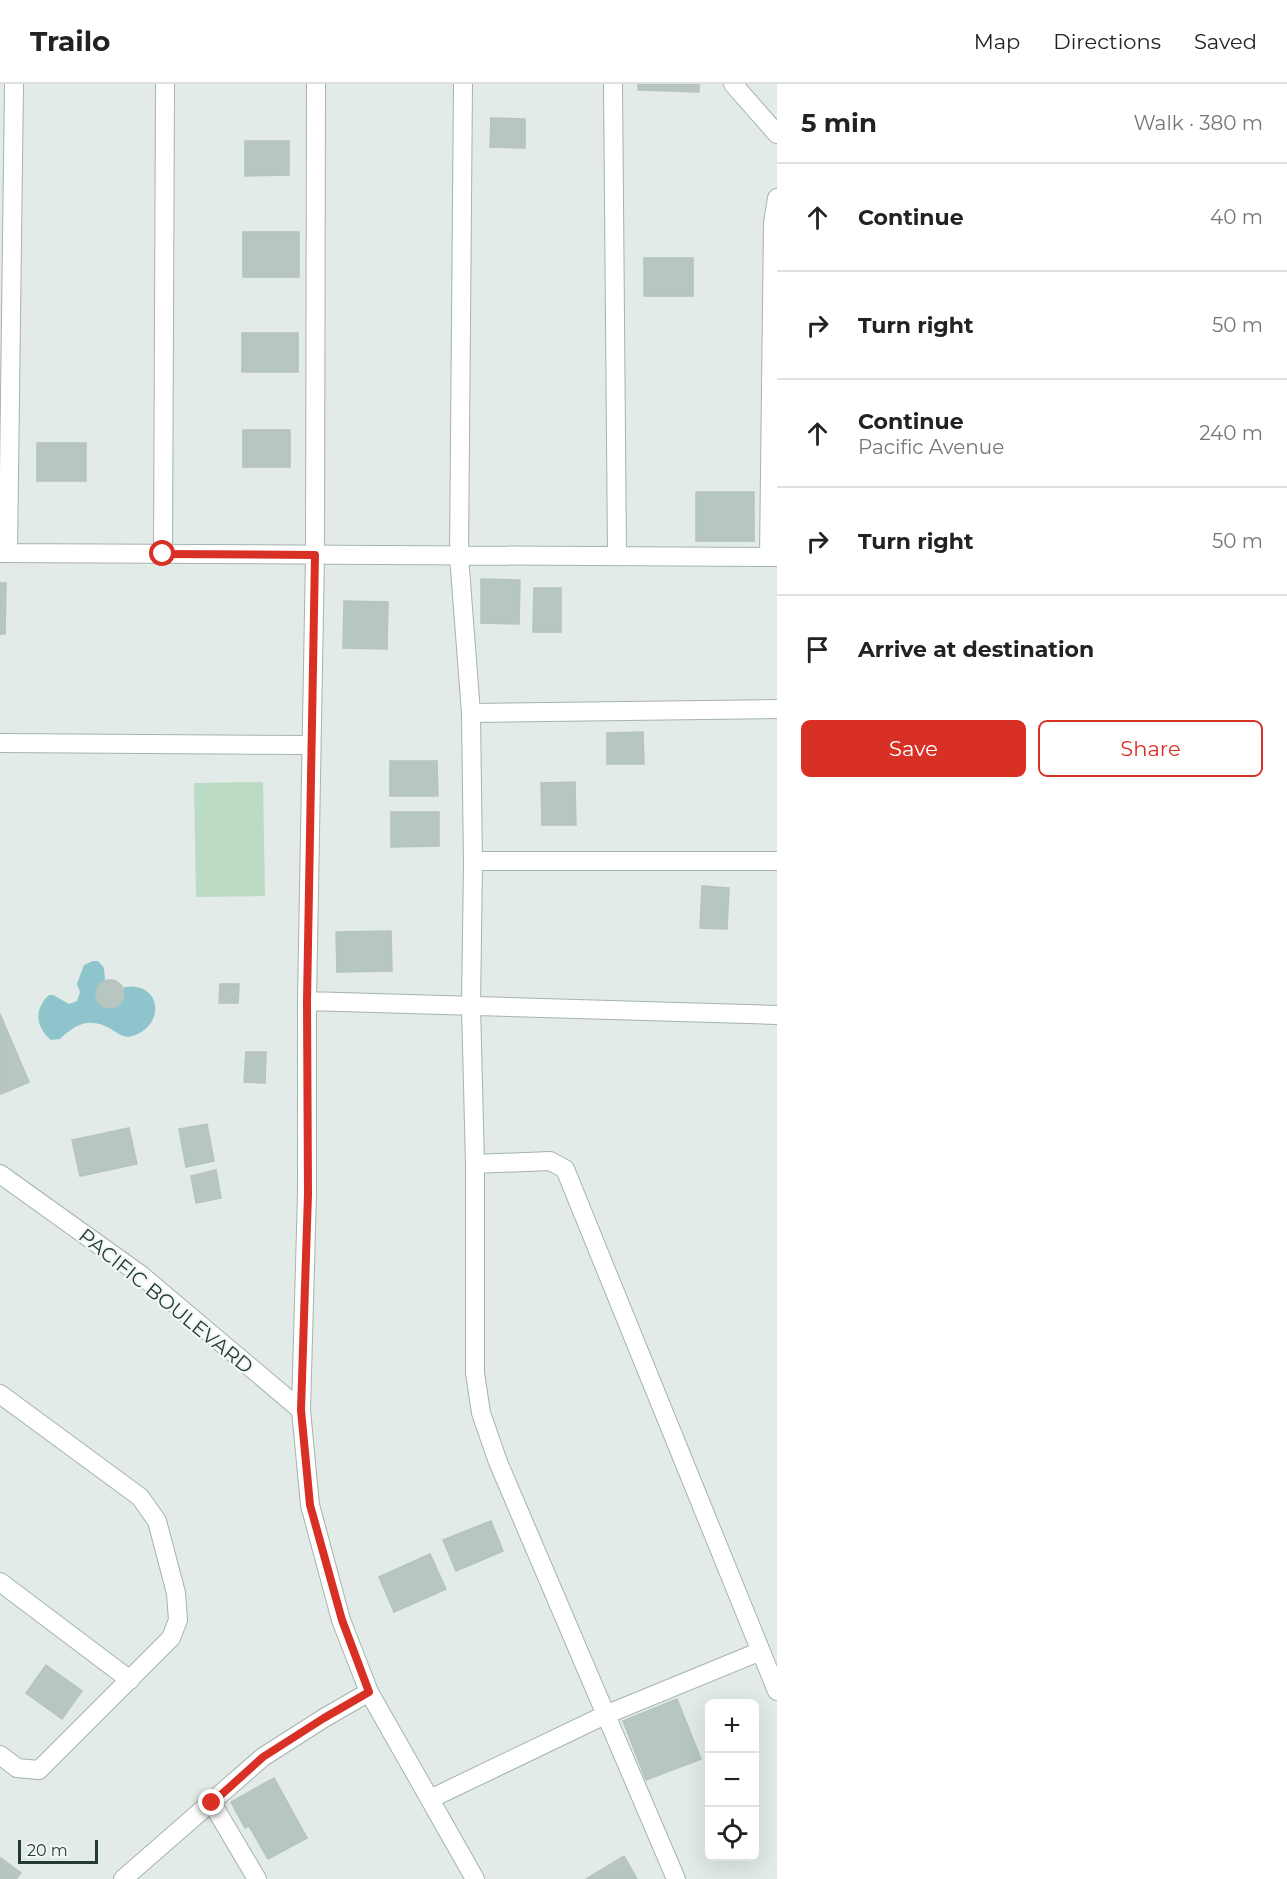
<!DOCTYPE html>
<html lang="en">
<head>
<meta charset="utf-8">
<style>
	:root { --surface:#fff; --page:#f2f2f2; --text:#222; --muted:#767676; --line:#e0e0e0; --accent:#d93025 }
	body { margin:0; font-family:Montserrat,sans-serif; background:var(--page); color:var(--text) }
	.controls { position:absolute; right:18px; bottom:18px; display:grid; overflow:hidden; border-radius:9px; box-shadow:0 6px 24px #0002 }
	.controls button { width:54px; height:54px; display:grid; place-items:center; padding:0; border:0; border-bottom:2px solid var(--line); background:var(--surface); color:var(--text); font:30px sans-serif }
	.scale { position:absolute; left:18px; bottom:15px; width:80px; box-sizing:border-box; padding-left:6px; border:3px solid #233b34; border-top:0; font-size:16px; line-height:21px; white-space:nowrap; color:#233b34; -webkit-text-stroke:4px #f2f8f5; paint-order:stroke }
	.stop { position:absolute; width:18px; height:18px; margin:-14px; border:4px solid #d93025; border-radius:50%; background:#fff }
	.stop.end { background:#d93025; border-color:#fff; box-shadow:0 2px 6px #0008 }
	.list { margin:0; padding:0; list-style:none }
	h2 { display:flex; justify-content:space-between; align-items:center; height:78px; margin:0; padding:0 24px; font-size:26px }
	h2 small { font-size:20px; font-weight:400; color:var(--muted) }
	.list li { display:grid; grid-template-columns:39px 1fr auto; gap:18px; align-items:center; box-sizing:border-box; height:108px; padding:0 24px; border-top:2px solid var(--line) }
	.list b { display:block; font-size:22px; white-space:nowrap }
	.list p { margin:0; font-size:20px; white-space:nowrap; color:var(--muted) }
	.list em { font-size:20px; font-style:normal; color:var(--muted) }
	.actions { display:flex; gap:12px; padding:18px 24px }
	.actions a { flex:1; padding:14px 0; border:2px solid var(--accent); border-radius:9px; text-align:center; font-size:21px; color:var(--accent) }
	.actions .main { background:var(--accent); color:#fff }
	.icon { flex:none; width:33px; height:33px; fill:none; stroke:currentColor; stroke-width:2; stroke-linecap:round; stroke-linejoin:round }
	.map { position:relative; flex:none; width:777px; height:1795px; overflow:hidden }
	header { display:flex; align-items:center; gap:36px; box-sizing:border-box; height:84px; padding:0 30px; background:var(--surface); border-bottom:2px solid var(--line) }
	header strong { font-size:28px }
	nav { display:flex; gap:33px; margin-inline-start:auto; font-size:21px }
	main { display:flex }
	aside { flex:1; background:var(--surface) }
	.map>svg:first-child { display:block }
</style>
</head>
<body>
<header>
<strong>Trailo</strong>
<nav><a>Map</a><a>Directions</a><a>Saved</a></nav>
</header>
<main>
<div class="map">
<svg width="777" height="1795" viewBox="0 0 777 1795">
	<rect width="100%" height="100%" fill="#e2ebe7"/>
	<path fill="#bcdbc4" d="M263,698L265,812L196,813L194,699Z"/>
	<path fill="#8ec4cc" d="M93,877H98L104,884L105,896L98,903L97,917L105,923H116L124,916V903C164,897 166,946 128,953C121,952 117,949 111,945C91,933 76,939 60,955L51,956C35,942 34,925 49,911H53L69,920L77,917L80,908L77,900L84,881Z"/>
	<path fill="#b7c6c0" stroke="#b5c4bd" stroke-width="1.5" d="M638,0H699V8L638,6Z
		M491,34L525,35V64L490,63Z
		M245,57H289V91L245,92Z
		M243,148H299V193H243Z
		M644,174H693V212H644Z
		M242,249H298V288H242Z
		M243,346H290V383H243Z
		M37,359H86V397H37Z
		M696,408H754V457H696Z
		M481,495L520,496L519,540L481,539Z
		M0,499H6L5,550H0Z
		M534,504H561V548H533Z
		M344,517L388,518L387,565L343,564Z
		M643,648L644,680H607V649Z
		M390,677H437L438,712H390Z
		M575,698L576,741H542L541,699Z
		M391,728H439V762L391,763Z
		M702,802L729,804L727,845L700,844Z
		M391,847L392,887L337,888L336,848Z
		M96 910a14 14 0 1 1 28 0a14 14 0 1 1-28 0Z
		M220,900H239L238,919H219Z
		M0,930L29,998L1,1010L0,1008Z
		M246,968H266L265,999L244,998Z
		M207,1040L214,1077L186,1083L179,1045Z
		M129,1044L137,1080L80,1092L72,1056Z
		M216,1086L221,1114L196,1119L191,1092Z
		M491,1437L503,1467L456,1487L443,1456Z
		M430,1470L446,1505L394,1528L379,1493Z
		M46,1581L82,1607L62,1635L26,1609Z
		M677,1615L701,1675L646,1696L623,1637Z
		M274,1694L307,1754L268,1775L249,1742L245,1744L231,1718Z
		M624,1772L637,1795H586Z
		M1,1774L21,1789L16,1795H0Z"/>
	<g fill="none" stroke-linecap="round" stroke-linejoin="round">
		<defs>
			<path id="minor" d="M316,0L315,471L307,917V1110L301,1326L310,1421L341,1536L369,1608L475,1795
				M463,0L459,472L471,629L473,780L471,922L475,1080V1289L481,1329L498,1378L676,1795
				M613,0L617,472
				M733,0L777,50
				M0,469L777,473
				M8,469L14,0
				M163,470L165,0
				M769,473L773,139L777,114
				M471,629L777,625
				M0,659L310,661
				M473,780L481,777H777
				M307,917L777,931
				M475,1080L550,1077L565,1085L777,1607
				M0,1090L141,1191L301,1326
				M0,1310L140,1413L157,1437L176,1509L178,1536L171,1554L39,1686L17,1684L0,1671
				M0,1498L130,1596
				M430,1715L605,1631L761,1567
				M212,1719L257,1795
				M123,1795L263,1673L324,1634L369,1608"/>
		</defs>
		<use href="#minor" stroke="#a5b3ae" stroke-width="20"/>
		<use href="#minor" stroke="#fff" stroke-width="18"/>
	</g>
	<g fill="none" stroke-linecap="round" stroke-linejoin="round">
		<path stroke="#d93025" stroke-width="8" d="M163,470L315,471L307,917L308,1110L301,1326L310,1421L342,1536L369,1608L324,1634L263,1673L212,1719"/>
	</g>
	<g text-anchor="middle" dominant-baseline="central" stroke-width="4.5" stroke-linejoin="round" paint-order="stroke">
		<g font-size="20" fill="#233b34" stroke="#f2f8f5">
			<text transform="translate(166 1217) rotate(39)">PACIFIC BOULEVARD</text>
		</g>
	</g>
</svg>
<div class="controls">
<button>+</button>
<button>−</button>
<button><svg class="icon" aria-label="locate" viewBox="0 0 24 24"><circle cx="12" cy="12" r="6"/><path d="M12 2v4M12 18v4M2 12h4M18 12h4"/></svg></button>
</div>
<div class="scale">20 m</div>
<div class="stop" style="left:163px;top:470px"></div>
<div class="stop end" style="left:212px;top:1719px"></div>
</div>
<aside>
<h2>5 min<small>Walk · 380 m</small></h2>
<ul class="list">
<li><svg class="icon" aria-label="ahead" viewBox="0 0 24 24"><path d="M12 20V5M6 11l6-6 6 6"/></svg><div><b>Continue</b></div><em>40 m</em></li>
<li><svg class="icon" aria-label="right" viewBox="0 0 24 24"><path d="M7 20v-9h11M14 6l5 5-5 5"/></svg><div><b>Turn right</b></div><em>50 m</em></li>
<li><svg class="icon" aria-label="ahead" viewBox="0 0 24 24"><path d="M12 20V5M6 11l6-6 6 6"/></svg><div><b>Continue</b><p>Pacific Avenue</p></div><em>240 m</em></li>
<li><svg class="icon" aria-label="right" viewBox="0 0 24 24"><path d="M7 20v-9h11M14 6l5 5-5 5"/></svg><div><b>Turn right</b></div><em>50 m</em></li>
<li><svg class="icon" aria-label="arrive" viewBox="0 0 24 24"><path d="M6 21V4h12l-3 4 3 4H6"/></svg><div><b>Arrive at destination</b></div></li>
</ul>
<div class="actions"><a class="main">Save</a><a>Share</a></div>
</aside>
</main>
</body>
</html>
